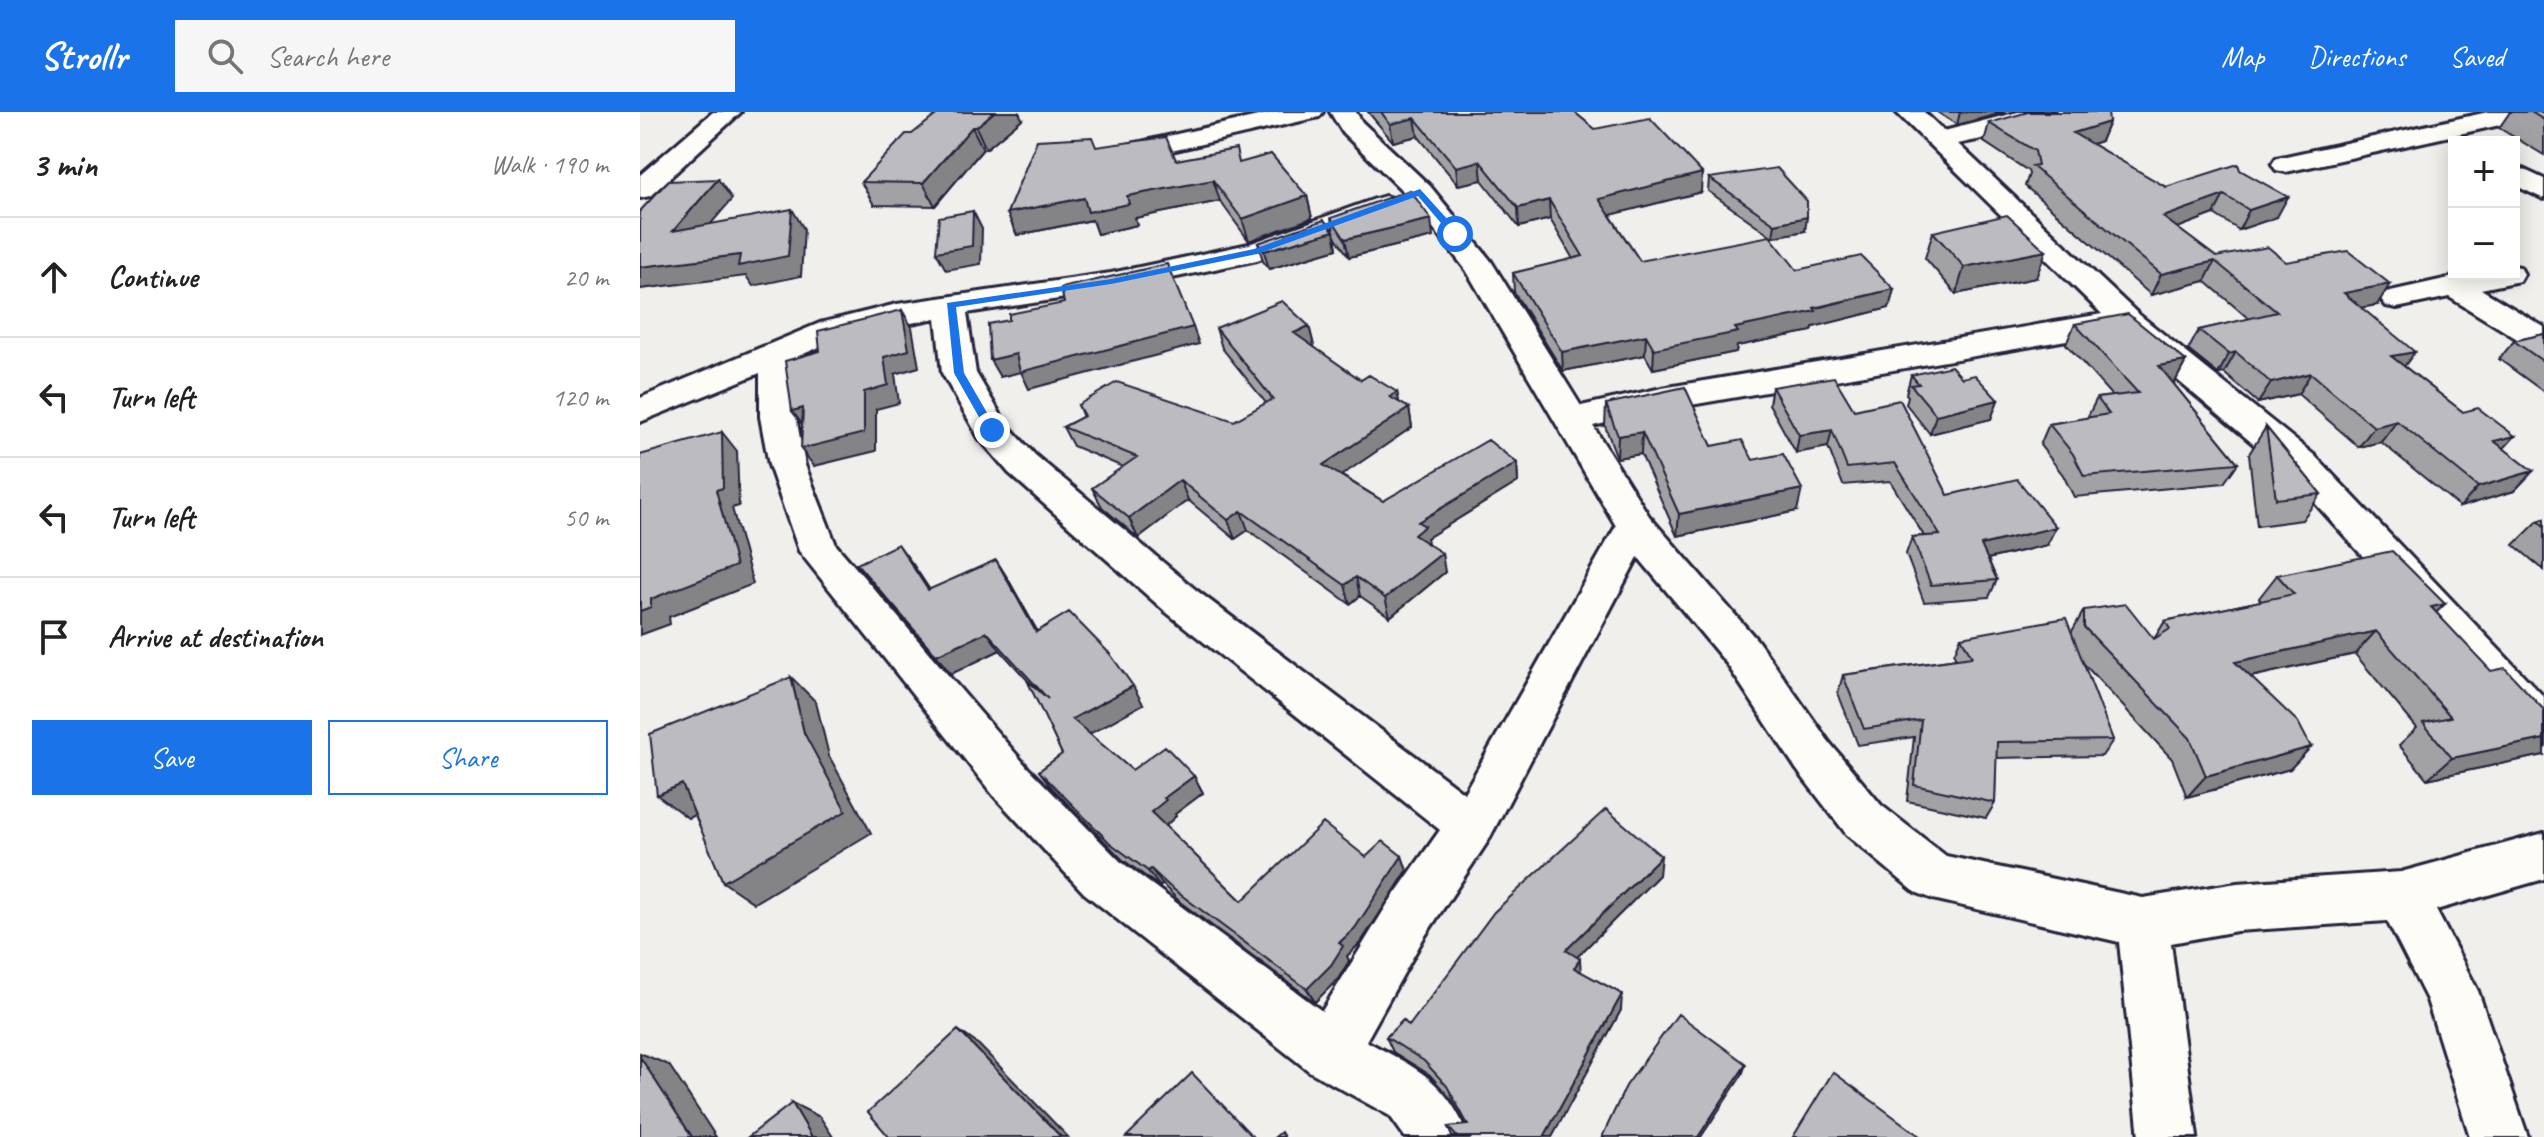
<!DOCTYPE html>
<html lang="en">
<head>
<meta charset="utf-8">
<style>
	:root { --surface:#fff; --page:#f6f6f6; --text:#222; --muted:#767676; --line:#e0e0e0; --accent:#1a73e8 }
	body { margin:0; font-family:Caveat,sans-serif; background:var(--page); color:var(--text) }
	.controls { position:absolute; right:24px; top:24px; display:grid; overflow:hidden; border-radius:0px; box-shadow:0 4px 20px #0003 }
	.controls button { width:72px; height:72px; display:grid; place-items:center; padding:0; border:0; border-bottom:2px solid var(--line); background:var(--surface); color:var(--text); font:40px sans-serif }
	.stop { position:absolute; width:24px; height:24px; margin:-18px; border:6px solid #1a73e8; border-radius:50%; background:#fff }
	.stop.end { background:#1a73e8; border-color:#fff; box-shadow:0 2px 8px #0008 }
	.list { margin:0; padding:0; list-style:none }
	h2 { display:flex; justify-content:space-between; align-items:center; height:104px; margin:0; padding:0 32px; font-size:34px }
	h2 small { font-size:26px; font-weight:400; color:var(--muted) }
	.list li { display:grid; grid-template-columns:52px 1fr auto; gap:24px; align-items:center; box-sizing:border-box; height:120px; padding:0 32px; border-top:2px solid var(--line) }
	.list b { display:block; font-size:30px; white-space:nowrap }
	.list em { font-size:26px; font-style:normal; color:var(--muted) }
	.actions { display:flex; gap:16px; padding:24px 32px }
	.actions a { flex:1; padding:18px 0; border:2px solid var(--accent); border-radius:0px; text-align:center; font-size:28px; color:var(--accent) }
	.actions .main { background:var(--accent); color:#fff }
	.icon { flex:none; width:44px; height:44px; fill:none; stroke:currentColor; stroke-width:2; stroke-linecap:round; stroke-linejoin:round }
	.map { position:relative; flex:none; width:1904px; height:1025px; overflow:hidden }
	header { display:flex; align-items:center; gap:48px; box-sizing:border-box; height:112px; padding:0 40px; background:var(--accent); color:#fff }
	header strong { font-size:38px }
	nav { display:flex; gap:44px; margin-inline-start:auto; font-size:28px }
	.search { width:560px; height:72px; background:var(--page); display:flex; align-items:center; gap:20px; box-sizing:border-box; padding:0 28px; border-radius:0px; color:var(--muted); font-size:30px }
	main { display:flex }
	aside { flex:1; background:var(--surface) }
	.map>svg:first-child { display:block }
</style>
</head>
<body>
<header>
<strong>Strollr</strong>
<div class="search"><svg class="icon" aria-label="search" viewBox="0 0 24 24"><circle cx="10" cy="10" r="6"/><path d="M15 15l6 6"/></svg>Search here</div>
<nav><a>Map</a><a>Directions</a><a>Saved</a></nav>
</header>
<main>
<aside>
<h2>3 min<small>Walk · 190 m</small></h2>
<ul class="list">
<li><svg class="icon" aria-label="ahead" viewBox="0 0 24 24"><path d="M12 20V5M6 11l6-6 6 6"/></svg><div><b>Continue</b></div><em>20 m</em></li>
<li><svg class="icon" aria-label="left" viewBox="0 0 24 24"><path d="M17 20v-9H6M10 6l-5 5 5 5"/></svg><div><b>Turn left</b></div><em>120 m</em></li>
<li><svg class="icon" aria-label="left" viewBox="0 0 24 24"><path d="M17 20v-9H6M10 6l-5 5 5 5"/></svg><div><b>Turn left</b></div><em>50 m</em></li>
<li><svg class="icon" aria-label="arrive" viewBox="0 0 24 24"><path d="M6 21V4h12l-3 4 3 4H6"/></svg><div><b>Arrive at destination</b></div></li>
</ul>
<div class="actions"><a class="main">Save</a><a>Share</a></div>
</aside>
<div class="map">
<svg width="1904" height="1025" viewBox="0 0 1904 1025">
	<rect width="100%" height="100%" fill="#f0efec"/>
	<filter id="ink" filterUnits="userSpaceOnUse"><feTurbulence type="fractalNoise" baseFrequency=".0125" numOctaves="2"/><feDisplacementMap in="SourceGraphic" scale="16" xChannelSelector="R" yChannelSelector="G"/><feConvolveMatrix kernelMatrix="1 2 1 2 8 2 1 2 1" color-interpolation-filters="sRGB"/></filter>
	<g filter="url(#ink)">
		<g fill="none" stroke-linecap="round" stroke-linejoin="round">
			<defs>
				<path id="minor" d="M73,0H101L10,84L0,86V63Z
					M636,0H683L679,5L475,52L465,50L462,44L465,38Z
					M690,0H716L722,10L790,74L851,149L941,294L1022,276L1462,202L1256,0H1284L1304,19L1378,0H1414C1401,18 1340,27 1318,32L1497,201L1674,343L1904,585V634L1888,628L1648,361L1479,219L1022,298L953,314L1009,404L1117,528L1189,630L1241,693L1306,744L1503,786L1597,771L1761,760L1904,721V767L1796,798L1838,879L1888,1025H1830L1787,888L1747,809L1597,819L1531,831L1557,1025H1499L1479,830L1293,787L1275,780L1207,723L1157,658L1087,552L998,445L848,729L783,827L726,929C778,957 805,967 829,1025H765L750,1004L669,959L444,781L354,684L159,439L129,353L120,305V261L0,310V286L180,211L257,192L471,161L609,132L735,87L745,84L755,87L759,93L755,99L617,148L471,179L327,201L336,261L365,310L395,343L556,478L824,681L976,414L826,158L770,86L703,21ZM296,206L302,261L339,326L369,361L526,500L800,718L747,793L682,899L480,749L388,656L196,433L165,353L156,305L154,246L203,225Z
					M1848,0H1896L1892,5L1883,8L1646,60L1636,58L1632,52L1636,46L1646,44Z
					M1874,53L1904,67V87L1874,73Z
					M1874,154L1880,155L1884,162L1880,169L1841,177L1904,215V239L1892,236L1809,185L1757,196L1746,194L1741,187L1746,180L1827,162H1874Z"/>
			</defs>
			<use href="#minor" stroke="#22223b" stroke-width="6"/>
			<use href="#minor" fill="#fdfcf7" fill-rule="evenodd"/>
		</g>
		<path fill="#a2a2a5" stroke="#22223b" stroke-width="2" d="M728,0H934L955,17L1061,80L970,103L1000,149L1157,158L1254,177L1249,196L1173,215L1172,219L1097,234L1096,240L1013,257L1005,243L923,259L874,180L873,161L933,147L910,107L879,115L842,68L818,73L778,24L753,30Z
			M1297,0H1366L1317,13Z
			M1870,0H1904V43L1859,16Z
			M382,7L346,37H343L295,94L234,93L221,70L272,22Z
			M1469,10L1461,29L1452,32L1526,75L1600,58L1637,105L1599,118L1574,102L1537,116L1576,145L1646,150L1737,193L1722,195L1764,254L1823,300L1875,324L1863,336L1893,359L1874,379L1820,395L1741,330L1719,335L1658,282L1618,291L1584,261L1578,262L1548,238L1559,218L1609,207L1565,169L1511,183L1385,74L1389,62L1388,59L1344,30L1349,11Z
			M456,35L536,48L600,51L667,84L672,106L609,129L580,89L495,106L497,113L457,122L452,108L377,123L367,101Z
			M1069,66L1165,119L1133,125L1068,79Z
			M691,106L793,125L709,145L695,124L697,137L629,157L623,149L618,131L694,119Z
			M1293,120L1396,166L1316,182L1285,146Z
			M1435,212L1546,249L1535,270H1532L1598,351L1584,371L1434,385L1423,363L1400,333L1409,312L1447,306L1457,286L1472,284L1426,232Z
			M669,214L674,234H672L721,268L757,280L759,290L769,296L772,315L701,363L743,389L877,351L878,370L787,426L788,433L805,460L750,505L720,484L710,492L608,418L595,427L548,388L498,426L462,395L452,376L483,355L433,334L423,315L443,305L438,293L594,309L626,291L582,236L576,216Z
			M1904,222V280L1859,247L1874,229Z
			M1271,263L1322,266L1358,288L1351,307L1290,322L1266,292L1268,284L1266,282Z
			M1132,275L1214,298L1308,383L1407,433L1348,447L1357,468L1349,485L1284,490L1266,442L1272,425L1284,424L1250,369L1203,373L1188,335L1156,341L1129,292Z
			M966,292L1072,334L1113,348L1157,399L1037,424L1001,342L977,346L965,314Z
			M1626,315L1681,382L1662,408L1617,414L1609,342Z
			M1904,407V458L1874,433L1898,409Z
			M356,448L368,467L397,519L503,592L449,622L492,658L554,664L563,681L535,702L536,704L525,714L602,789L726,745L762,744L767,759L721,830L707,844L709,849L698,867L675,890L540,790L522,772L520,775L482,747L412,676L399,659L422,642L390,571L360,538L311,562L217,452L272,451L290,478Z
			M1637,463L1796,500L1904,643L1787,667L1759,633L1777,616L1715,542L1611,565L1650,657L1547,685L1532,647L1443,551L1473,628L1462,644L1356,646L1355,691L1346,706L1267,689L1274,625L1218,633L1198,581L1203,563L1316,547L1314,542L1321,525L1431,521L1444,498L1514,527L1525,509L1621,489L1619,486Z
			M1019,763L937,845L941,860L981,898L912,1025H812L808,1015L826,1013L812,988L790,963L753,940L746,925L769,914Z"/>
		<path fill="#848486" stroke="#22223b" stroke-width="2" d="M354,0H379L382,7L346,37L336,15Z
			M1320,0H1366L1317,13Z
			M775,6L778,24L753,30L750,12Z
			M1469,10L1461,29L1427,40L1433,21Z
			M332,15L343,37L295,94L283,71Z
			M840,49L842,68L818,73L816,55Z
			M1062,61L1061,80L959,106V87Z
			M78,67L92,87L48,139L33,119Z
			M573,68L580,89L495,106L497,113L457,122L452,108L377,123L367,101L444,86L487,84Z
			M1584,83L1574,102L1514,125L1523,105Z
			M667,84L672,106L609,129L602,107Z
			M1648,85L1637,105L1599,118L1609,98Z
			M909,88L910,107L879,115L878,96Z
			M152,97L164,117L161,164L113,174L106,164L0,177V155Z
			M333,99L342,117L341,152L306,158L296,140Z
			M1167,105L1165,119L1133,125L1135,112Z
			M791,107L793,125L709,145L705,127Z
			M694,119L697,137L629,157L624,139Z
			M1406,139L1396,166L1316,182L1324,155Z
			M1575,149L1565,169L1511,183L1521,162Z
			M1750,172L1737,193L1691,201L1704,181Z
			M1254,177L1249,196L1173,215L1172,219L1097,234L1096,240L1013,257L1014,237L1095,216Z
			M262,198L272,215L279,255L255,262L259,291L236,297V339L174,354L161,337L224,280L244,245Z
			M669,214L674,234L659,241L654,221Z
			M553,215L559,232L389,277L381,260L360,265L350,248L376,242Z
			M1006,223L1005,243L923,259L922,240Z
			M1596,240L1584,261L1578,262L1589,242Z
			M1775,240L1760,260L1751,244Z
			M1546,249L1535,270L1508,275L1519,254Z
			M1671,261L1658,282L1618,291L1631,271Z
			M757,280L761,300L750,285Z
			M1358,288L1351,307L1290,322L1296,303Z
			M163,296L165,316L152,299Z
			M769,296L772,315L689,372L683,353Z
			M1757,309L1741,330L1719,335L1734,315Z
			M1192,318L1188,335L1156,341L1159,323Z
			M82,320L97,339L99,394L92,396L113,472L29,505L30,512L0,523V499L76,378Z
			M1002,320L1001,342L977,346L978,324Z
			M1875,324L1857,344L1854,329Z
			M877,351L878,370L787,426L788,433L774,423L778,410Z
			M1893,359L1874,379L1820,395L1838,375Z
			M540,368L548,388L498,426L489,406Z
			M1162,377L1157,399L1037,424L1039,402Z
			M601,399L608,418L595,427L588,408Z
			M1416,415L1407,433L1334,450L1341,433Z
			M258,432L272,451L302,497L288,478Z
			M802,441L805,460L750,505L745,486Z
			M356,448L368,467L408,538L396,520Z
			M716,465L720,484L710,492L705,473Z
			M1805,492L1782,515L1791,495Z
			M1736,519L1715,542L1578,572L1595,550Z
			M347,520L360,538L311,562L296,543Z
			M151,565L176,590L189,644L231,721L114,791L83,770L164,621Z
			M493,574L503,592L444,625L432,607Z
			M1904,627V643L1787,667L1812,646Z
			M1671,635L1650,657L1547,685L1566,664Z
			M554,664L563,681L535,702L536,704L522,717L511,700L524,686Z
			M42,672L72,695L48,706L17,683Z
			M762,744L767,759L721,830L707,844L709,849L698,867L675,890L667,877Z
			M1021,744L1019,763L927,855L926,838Z
			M511,757L522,772L520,775L508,759Z
			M940,847L941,864L934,856Z
			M982,882L981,898L912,1025H904Z
			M318,918L339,933L428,1025H421Z
			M0,941L29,953L76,1025H52L0,945Z
			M1106,952L1102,963L1061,1025H1058Z
			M152,991L180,1005L193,1025H172Z"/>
		<path fill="#bcbcc0" stroke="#22223b" stroke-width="2" d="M300,0H354L336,15H332L283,71L221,70L266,22H272Z
			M741,0H934L955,17L1010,6L1062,61L959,87L1000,149L1130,124L1157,158L1221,144L1254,177L1174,196L1176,199L1095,216L1098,220L1014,237L1006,223L922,240L873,161L943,144L909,88L878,96L840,49L816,55L775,6L750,12Z
			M1388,0H1468L1469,10L1433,21L1526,75L1598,52L1600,58L1648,85L1609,98L1584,83L1523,105L1576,145L1628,135L1646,150L1708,139L1750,172L1704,181L1775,240L1751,244L1823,300L1838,296L1875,324L1854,329L1893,359L1838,375L1757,309L1734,315L1671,261L1631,271L1596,240L1589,242L1559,218L1637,200L1575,149L1521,162L1392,54L1398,53L1395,39L1349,11Z
			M1891,0H1904V8Z
			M452,25L456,35L526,25L536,48L596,37L599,51L631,42L667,84L602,107L573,68L487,84L489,92L448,100L444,86L367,101L397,28Z
			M1137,56L1167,89V105L1135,112L1069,66Z
			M78,67L33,119L152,97L148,144L98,154L100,143L0,155V99L28,69Z
			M770,78L791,107L705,127L691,106Z
			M333,99L332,134L296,140L299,105Z
			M1367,103L1406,139L1324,155L1293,120Z
			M684,108L694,119L624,139L618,131Z
			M527,152L553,215L380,260L376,242L350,248L348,212L369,208V202L424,191L421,176Z
			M642,189L669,214L654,221L721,268L729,263L757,280L750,285L769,296L683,353L743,389L848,328L877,351L778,410L785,414L774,423L802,441L745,486L716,465L705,473L601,399L588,408L540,368L489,406L452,376L497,345L423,315L444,304L438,293L477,270L594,309L633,287L576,216Z
			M262,198L269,238L244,245L248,273L224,280V321L161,337L163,296L152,299L145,249L180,239L178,219Z
			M1488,202L1546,249L1519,254L1598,351L1444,364L1433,342L1409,312L1469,302L1457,286L1498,281L1435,212Z
			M1904,222V250L1874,229Z
			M1311,254L1322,266L1335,263L1358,288L1296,303L1271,273L1279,272L1271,263Z
			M1194,265L1214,298L1260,288L1308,383L1377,367L1416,415L1341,433L1357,468L1291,473L1272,425L1300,423L1255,351L1207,356L1192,318L1159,323L1132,275Z
			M1045,275L1072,334L1102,328L1113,348L1143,342L1162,377L1039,402L1002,320L978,324L966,292Z
			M1626,315L1681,382L1636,387Z
			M82,320L83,376L76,378L96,454L11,487V495L0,499V343Z
			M1904,407V414L1898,409Z
			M258,432L288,478L356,448L396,520L429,500L470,542L493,574L432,607L492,658L525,634L554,664L524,686L526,688L511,700L602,789L683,711L726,745L743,729L762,744L715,816L699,831L703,834L691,853L667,877L529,774L511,757L508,759L470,731L399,659L422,642L387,568L408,587L347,520L296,543L217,452Z
			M1752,439L1805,492L1791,495L1851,559L1865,556L1904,598V627L1812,646L1783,611L1811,605L1736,519L1595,550L1658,610L1671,635L1566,664L1550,626L1444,515V498L1486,492L1514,527L1530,517L1525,509L1654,482L1637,463Z
			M1426,506L1473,628L1357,630L1355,691L1274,673L1281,608L1224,617L1203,563L1332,545L1321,525Z
			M151,565L164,621L206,699L83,770L42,672L17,683L10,622Z
			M966,697L1021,744L926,838L940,847L934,856L982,882L904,1025H817L808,1015L828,1013L807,974L784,949L746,925L763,908L769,914L854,800Z
			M1038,902L1106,952L1058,1025H962L986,974Z
			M318,918L421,1025H249L228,1000Z
			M0,945L52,1025H0Z
			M1193,960L1281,1025H1153Z
			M552,961L613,1025H486Z
			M152,991L172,1025H108Z
			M641,1020L644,1025H635Z"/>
	</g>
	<path fill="#1a73e8" d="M780,77L819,120V124H812L778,84L617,142L471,172L316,195L324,261L357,318L356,321H348L314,261L307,191L471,167L614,137Z"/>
</svg>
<div class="controls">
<button>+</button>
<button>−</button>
</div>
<div class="stop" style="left:815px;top:122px"></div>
<div class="stop end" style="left:352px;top:318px"></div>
</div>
</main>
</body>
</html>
